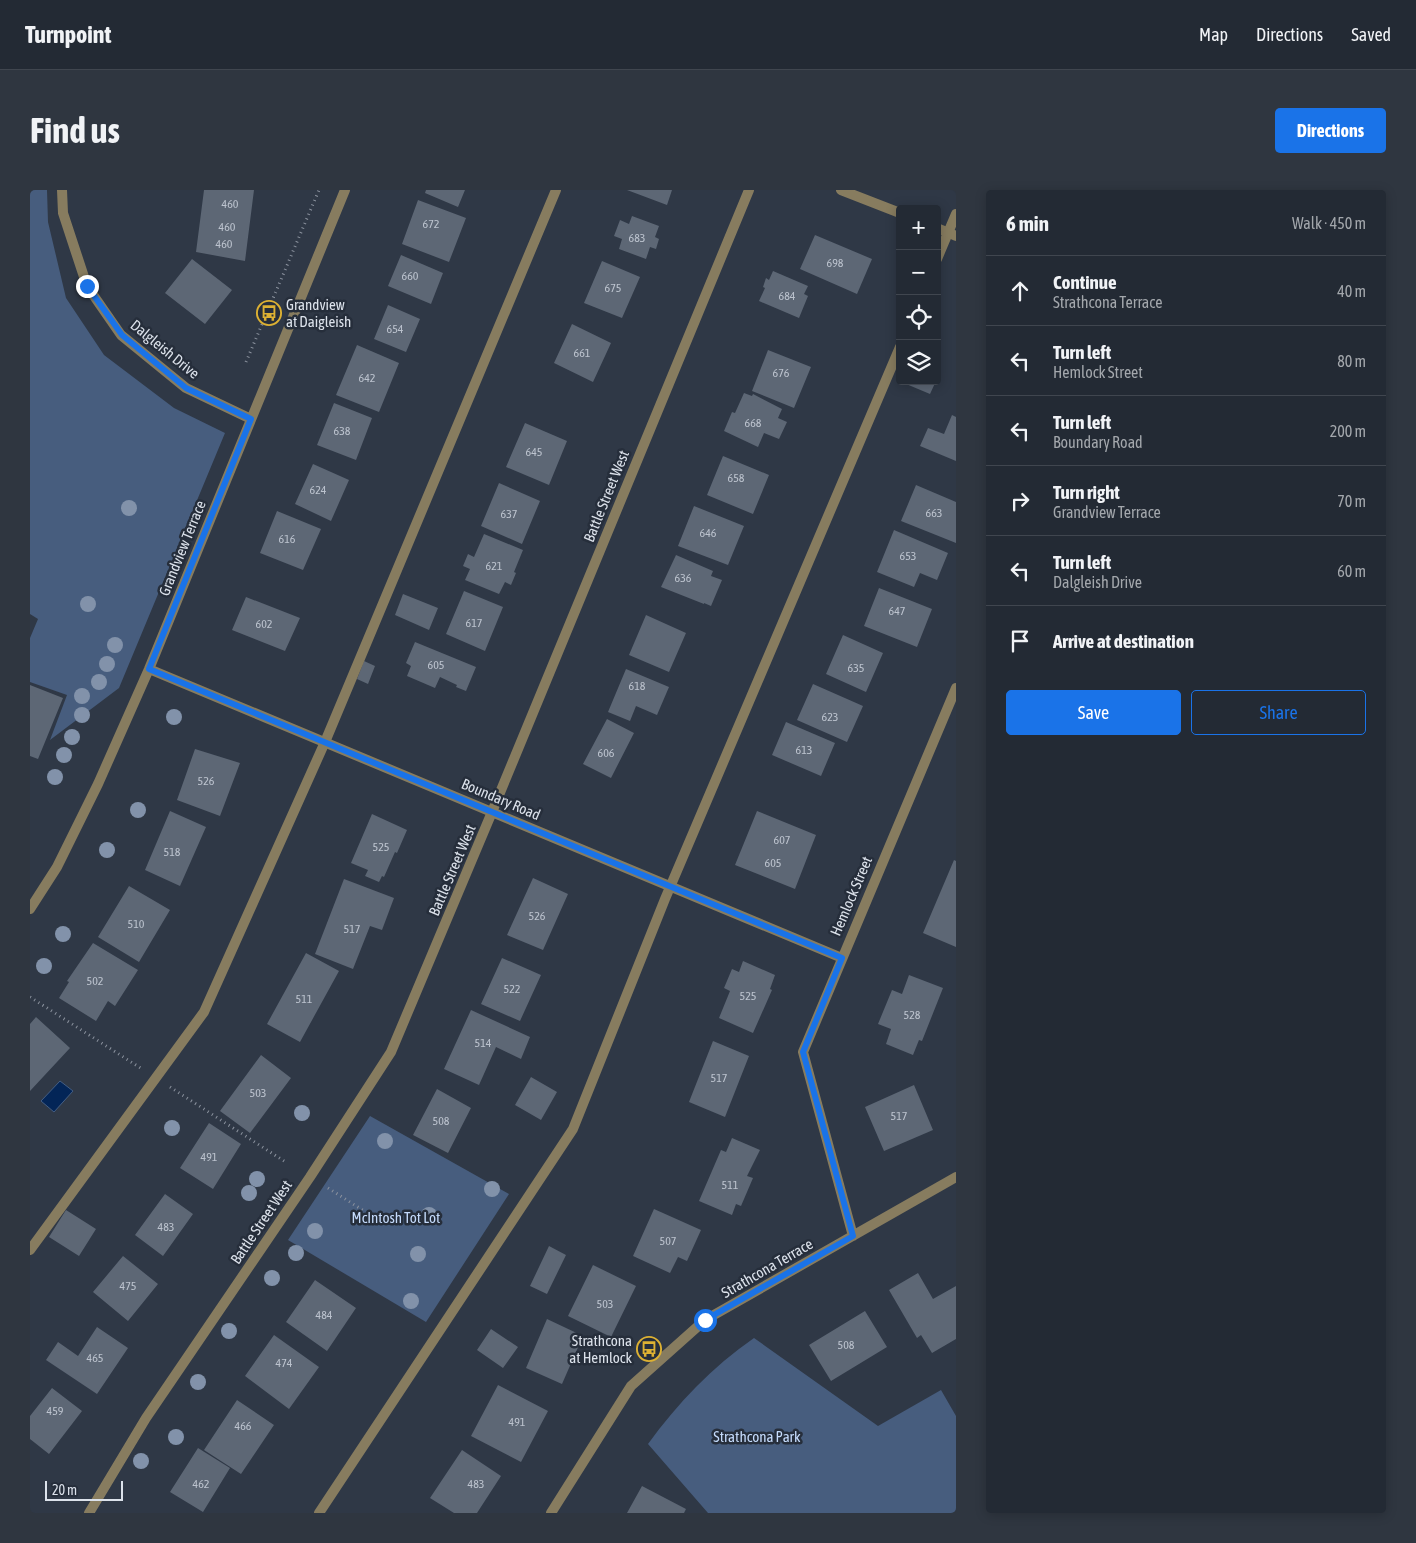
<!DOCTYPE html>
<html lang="en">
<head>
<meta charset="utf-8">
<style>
	:root { --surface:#232a34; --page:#2f3640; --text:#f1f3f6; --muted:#a3a7ac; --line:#40464f; --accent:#1a73e8 }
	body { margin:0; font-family:"Asap Condensed",sans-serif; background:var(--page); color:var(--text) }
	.controls { position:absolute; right:15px; top:15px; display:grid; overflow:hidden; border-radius:5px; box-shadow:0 2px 12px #0003 }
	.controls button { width:45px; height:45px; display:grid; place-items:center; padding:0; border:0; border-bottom:1px solid var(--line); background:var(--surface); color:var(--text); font:25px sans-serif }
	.scale { position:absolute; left:15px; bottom:12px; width:78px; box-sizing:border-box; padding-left:5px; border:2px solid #dce2eb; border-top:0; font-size:14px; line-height:18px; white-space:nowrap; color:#dce2eb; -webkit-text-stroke:4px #262e3b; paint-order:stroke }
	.stop { position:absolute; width:15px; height:15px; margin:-11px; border:4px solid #1a73e8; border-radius:50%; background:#fff }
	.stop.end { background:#1a73e8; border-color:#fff; box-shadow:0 1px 5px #0008 }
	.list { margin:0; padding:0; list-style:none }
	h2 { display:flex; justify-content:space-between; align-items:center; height:65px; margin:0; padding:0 20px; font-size:21px }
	h2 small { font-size:16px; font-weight:400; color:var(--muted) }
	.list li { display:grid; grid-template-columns:32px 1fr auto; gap:15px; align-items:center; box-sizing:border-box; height:70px; padding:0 20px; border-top:1px solid var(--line) }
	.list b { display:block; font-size:19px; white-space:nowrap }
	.list p { margin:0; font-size:16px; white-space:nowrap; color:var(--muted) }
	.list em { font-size:16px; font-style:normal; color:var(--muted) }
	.actions { display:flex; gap:10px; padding:15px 20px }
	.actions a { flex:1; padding:11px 0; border:1px solid var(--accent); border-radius:5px; text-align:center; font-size:18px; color:var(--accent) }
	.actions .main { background:var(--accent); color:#fff }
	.icon { flex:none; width:28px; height:28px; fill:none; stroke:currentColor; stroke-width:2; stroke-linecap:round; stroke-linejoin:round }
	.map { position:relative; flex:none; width:926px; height:1323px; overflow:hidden; border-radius:5px }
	header { display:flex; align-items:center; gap:30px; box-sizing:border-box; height:70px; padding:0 25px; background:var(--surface); border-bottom:1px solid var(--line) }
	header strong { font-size:24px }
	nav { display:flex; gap:28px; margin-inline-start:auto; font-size:18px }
	.intro { display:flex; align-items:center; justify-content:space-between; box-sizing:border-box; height:120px; padding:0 30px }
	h1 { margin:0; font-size:35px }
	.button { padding:12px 22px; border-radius:5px; background:var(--accent); color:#fff; font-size:18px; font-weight:700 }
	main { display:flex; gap:30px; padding:0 30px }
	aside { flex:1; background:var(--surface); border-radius:5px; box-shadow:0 2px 12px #0003 }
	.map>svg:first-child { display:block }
</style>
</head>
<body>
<header>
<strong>Turnpoint</strong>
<nav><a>Map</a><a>Directions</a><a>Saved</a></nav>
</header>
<div class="intro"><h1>Find us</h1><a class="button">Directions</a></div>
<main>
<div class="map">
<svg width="926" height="1323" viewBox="0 0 926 1323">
	<rect width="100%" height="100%" fill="#2f3846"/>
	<path fill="#475d7e" d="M0,0H17L18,32L36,108L74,165L144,218L195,243L89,498L20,550L37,505L0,492V448L8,429L0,424Z
		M340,926L479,1004L396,1132L258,1050Z
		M724,1148L848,1236L911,1200L926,1226V1323H678L618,1254C648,1213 682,1177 724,1148Z"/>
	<path fill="#032557" stroke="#445e83" d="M30,891L43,901L24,922L11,911Z"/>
	<path fill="#5d6775" d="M174,0H224L215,71L166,62Z
		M396,0H435L428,17L395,3Z
		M597,0H642L637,15Z
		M388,10L436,28L419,72L372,54Z
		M602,26L629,36L625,47L629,49L626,59L620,57L616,69L589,59L592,49L584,46L590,30L599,34Z
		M785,45L842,69L827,104L770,79Z
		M371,65L413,83L401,114L358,96Z
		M162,69L202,100L175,134L135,103Z
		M572,71L610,87L592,128L554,113Z
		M743,81L778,96L774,104L778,106L769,128L729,111L735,98L733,97L736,88L739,90Z
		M358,115L390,129L376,162L344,149Z
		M542,134L581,153L563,192L524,173Z
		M327,155L369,173L349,222L306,205Z
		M738,160L781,177L764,218L722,201Z
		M869,191H906L900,204Z
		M714,203L722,206L723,204L752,219L748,228L757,232L749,249L734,243L728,257L694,241L702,222L705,223Z
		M304,213L342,228L326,270L287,255Z
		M922,225L926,227V271L890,256L898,238L914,244Z
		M495,233L537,251L519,295L476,277Z
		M693,266L739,285L723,324L677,305Z
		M283,274L319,290L301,331L265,314Z
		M469,293L510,311L492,354L451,336Z
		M886,295L926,312V353L871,331Z
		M664,316L714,336L698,375L648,356Z
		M247,321L291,339L273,380L230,363Z
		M864,340L918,363L907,390L890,383L884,397L847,382Z
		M454,344L493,360L484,382L486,383L481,395L475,392L469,404L435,390L440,379L433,376L438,364L444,367Z
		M646,365L683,381L681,386L692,390L681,416L674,413V414L631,397Z
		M849,398L902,419L887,457L834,436Z
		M434,401L473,417L455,461L416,444Z
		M373,404L408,418L399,440L365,425Z
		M216,407L270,428L255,461L202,440Z
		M616,425L656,443L639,482L599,465Z
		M813,445L853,463L836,502L796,484Z
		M385,452L446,477L436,501L426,497L427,495L410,487L405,498L377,486L381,476L376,473Z
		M334,471L345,476L338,494L327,489Z
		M596,479L639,497L627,525L606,516L600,531L578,522Z
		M783,494L833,516L817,552L767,530Z
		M0,495L33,508L8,569L0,566Z
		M577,529L604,543L581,588L553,574Z
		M756,532L805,553L791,586L742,565Z
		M165,559L210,573L190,626L147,610Z
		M140,621L176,637L150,696L115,680Z
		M727,621L786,645L765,699L705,675Z
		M342,624L377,640L367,663L365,662L354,687L352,686L349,692L335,686L338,680L321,673Z
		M924,670L926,671V757L893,743Z
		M503,688L538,704L513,760L477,745Z
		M314,689L364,708L352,740L340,736L323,779L285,764Z
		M99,696L140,720L109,772L68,747Z
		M63,753L108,780L85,816L78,811L66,831L29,808L39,792L37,791Z
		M276,763L309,781L270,852L237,834Z
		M472,768L511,785L490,831L451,814Z
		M713,771L745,785L740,799L742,800L723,843L689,828L700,801L694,798L702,779L709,782Z
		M879,785L913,798L892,851L889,850L883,865L856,854L861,839L848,834L862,800L872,804Z
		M441,820L500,847L491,869L466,857L449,895L414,879Z
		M6,827L40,858L0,901V834Z
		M683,851L719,866L695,927L659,912Z
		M231,865L261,888L220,943L190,921Z
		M501,887L527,902L511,930L485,915Z
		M884,895L903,940L854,961L835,917Z
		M407,899L441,918L418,963L383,945Z
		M179,933L211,954L183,999L150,978Z
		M702,948L730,960L717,986L723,988L711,1016L706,1014L702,1025L669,1011L691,960L696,962Z
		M135,1004L163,1024L133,1066L105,1045Z
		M624,1019L671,1040L657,1071L648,1067L640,1083L603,1066Z
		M36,1020L66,1039L49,1066L19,1047Z
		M519,1056L536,1065L517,1104L500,1096Z
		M93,1066L128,1094L98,1131L63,1102Z
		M563,1075L606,1096L581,1147L538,1126Z
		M888,1083L903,1109L926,1096V1149L902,1163L891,1145L887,1148L859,1100Z
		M285,1090L326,1118L297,1161L256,1132Z
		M835,1121L857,1157L801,1191L779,1155Z
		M517,1129L553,1146L532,1194L496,1178Z
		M67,1137L98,1158L67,1204L16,1170L28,1152L48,1166Z
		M461,1139L488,1157L473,1178L447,1160Z
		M244,1145L289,1177L259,1219L215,1186Z
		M468,1195L518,1221L491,1272L441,1246Z
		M22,1198L52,1221L19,1264L0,1249V1226Z
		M207,1210L244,1235L211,1284L174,1260Z
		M168,1258L200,1278L173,1322L140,1302Z
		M432,1260L471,1286L447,1323H424L400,1308Z
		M612,1296L656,1319L654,1323H597Z"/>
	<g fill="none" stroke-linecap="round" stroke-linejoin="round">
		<path stroke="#8c939f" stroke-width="3" stroke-dasharray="1 4" stroke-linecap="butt" d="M216,172L289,0
			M0,807L112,879
			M140,897L257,973
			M298,998L334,1021"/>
		<path stroke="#877c5f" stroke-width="10" d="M907,69L926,24
			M0,1060L174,822L295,552L526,0
			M289,1323L543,939L635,709L870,157"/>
		<path stroke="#877c5f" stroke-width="10" d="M32,0L33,23L57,96L91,145L156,198L221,229
			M811,0L870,23
			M907,38L926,46
			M119,479L812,768
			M0,719L27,677L68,594L119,479L315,0
			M823,1046L773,862L926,498
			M59,1323L116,1228L280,987L361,862L462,622L719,0
			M521,1323L601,1196L675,1130L926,987"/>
	</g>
	<g fill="#8292aa">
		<circle cx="99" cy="318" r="8"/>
		<circle cx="58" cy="414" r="8"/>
		<circle cx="85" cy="455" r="8"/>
		<circle cx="77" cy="474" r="8"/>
		<circle cx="69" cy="492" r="8"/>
		<circle cx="52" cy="506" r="8"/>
		<circle cx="52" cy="525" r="8"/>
		<circle cx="144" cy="527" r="8"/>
		<circle cx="42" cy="547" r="8"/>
		<circle cx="34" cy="565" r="8"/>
		<circle cx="25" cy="587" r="8"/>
		<circle cx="108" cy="620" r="8"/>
		<circle cx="77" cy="660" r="8"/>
		<circle cx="33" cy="744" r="8"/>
		<circle cx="14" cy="776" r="8"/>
		<circle cx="272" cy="923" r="8"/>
		<circle cx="142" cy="938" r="8"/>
		<circle cx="355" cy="951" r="8"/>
		<circle cx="227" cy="989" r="8"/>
		<circle cx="462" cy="999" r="8"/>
		<circle cx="219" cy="1003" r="8"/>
		<circle cx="399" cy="1025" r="8"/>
		<circle cx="285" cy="1041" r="8"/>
		<circle cx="266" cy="1063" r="8"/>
		<circle cx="388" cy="1064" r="8"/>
		<circle cx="242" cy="1088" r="8"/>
		<circle cx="381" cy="1111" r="8"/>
		<circle cx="199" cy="1141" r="8"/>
		<circle cx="168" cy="1192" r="8"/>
		<circle cx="146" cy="1247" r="8"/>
		<circle cx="111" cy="1271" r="8"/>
	</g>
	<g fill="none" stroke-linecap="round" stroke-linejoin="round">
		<path stroke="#1a73e8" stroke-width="6" d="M57,96L92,145L156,198L221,229L119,479L812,768L773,862L823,1046L675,1130"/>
	</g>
	<defs>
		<symbol id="bus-ring" viewBox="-11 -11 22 22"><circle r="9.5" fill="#262e3b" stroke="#ddb133" stroke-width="1.5"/><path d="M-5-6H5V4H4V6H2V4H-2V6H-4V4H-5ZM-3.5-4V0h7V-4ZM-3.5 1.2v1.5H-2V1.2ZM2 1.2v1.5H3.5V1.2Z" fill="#ddb133"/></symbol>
	</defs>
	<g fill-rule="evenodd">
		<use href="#bus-ring" x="225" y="109" width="28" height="28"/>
		<use href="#bus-ring" x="605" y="1145" width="28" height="28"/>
	</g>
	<g text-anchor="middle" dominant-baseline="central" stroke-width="5" stroke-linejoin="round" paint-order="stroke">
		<g font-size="12" fill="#bcc3ce">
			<text x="200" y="14">460</text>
			<text x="401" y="34">672</text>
			<text x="197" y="37">460</text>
			<text x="607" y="48">683</text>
			<text x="194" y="54">460</text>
			<text x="805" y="73">698</text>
			<text x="380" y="86">660</text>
			<text x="583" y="98">675</text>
			<text x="757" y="106">684</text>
			<text x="365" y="139">654</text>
			<text x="552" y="163">661</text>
			<text x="751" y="183">676</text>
			<text x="337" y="188">642</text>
			<text x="723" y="233">668</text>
			<text x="312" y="241">638</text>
			<text x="504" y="262">645</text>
			<text x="706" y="288">658</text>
			<text x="288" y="300">624</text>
			<text x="904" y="323">663</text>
			<text x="479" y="324">637</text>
			<text x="678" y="343">646</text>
			<text x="257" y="349">616</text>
			<text x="878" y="366">653</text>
			<text x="464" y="376">621</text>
			<text x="653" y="388">636</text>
			<text x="867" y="421">647</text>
			<text x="444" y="433">617</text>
			<text x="234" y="434">602</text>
			<text x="406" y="475">605</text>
			<text x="826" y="478">635</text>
			<text x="607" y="496">618</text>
			<text x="800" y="527">623</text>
			<text x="774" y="560">613</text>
			<text x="576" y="563">606</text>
			<text x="176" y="591">526</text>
			<text x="752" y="650">607</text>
			<text x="351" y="657">525</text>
			<text x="142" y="662">518</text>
			<text x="743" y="673">605</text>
			<text x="507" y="726">526</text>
			<text x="106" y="734">510</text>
			<text x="322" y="739">517</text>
			<text x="65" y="791">502</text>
			<text x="482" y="799">522</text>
			<text x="718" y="806">525</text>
			<text x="274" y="809">511</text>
			<text x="882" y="825">528</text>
			<text x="453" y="853">514</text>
			<text x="689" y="888">517</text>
			<text x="228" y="903">503</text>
			<text x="869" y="926">517</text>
			<text x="411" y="931">508</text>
			<text x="179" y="967">491</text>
			<text x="700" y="995">511</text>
			<text x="136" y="1037">483</text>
			<text x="638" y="1051">507</text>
			<text x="98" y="1096">475</text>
			<text x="575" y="1114">503</text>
			<text x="294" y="1125">484</text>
			<text x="816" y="1155">508</text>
			<text x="65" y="1168">465</text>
			<text x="254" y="1173">474</text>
			<text x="25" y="1221">459</text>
			<text x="487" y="1232">491</text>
			<text x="213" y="1236">466</text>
			<text x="171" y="1294">462</text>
			<text x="446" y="1294">483</text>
		</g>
		<g font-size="15" fill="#dce2eb" stroke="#262e3b" text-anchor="start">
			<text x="256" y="114">Grandview<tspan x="256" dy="17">at Daigleish</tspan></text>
			<text x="602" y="1150" text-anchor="end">Strathcona<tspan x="602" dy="17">at Hemlock</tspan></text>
		</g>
		<g font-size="15" fill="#dce2eb" stroke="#262e3b">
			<text transform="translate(135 159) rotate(39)">Dalgleish Drive</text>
			<text transform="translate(576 306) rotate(-68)">Battle Street West</text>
			<text transform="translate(152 358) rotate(-68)">Grandview Terrace</text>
			<text transform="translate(471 609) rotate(23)">Boundary Road</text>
			<text transform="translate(422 680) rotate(-67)">Battle Street West</text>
			<text transform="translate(821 706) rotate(-67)">Hemlock Street</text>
			<text transform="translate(231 1032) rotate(-56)">Battle Street West</text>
			<text transform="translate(737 1078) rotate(-30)">Strathcona Terrace</text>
		</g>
		<g font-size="15" fill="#c5dbfc" stroke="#262e3b">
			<text x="366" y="1027">McIntosh Tot Lot</text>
			<text x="727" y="1246">Strathcona Park</text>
		</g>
	</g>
</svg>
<div class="controls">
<button>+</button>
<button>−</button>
<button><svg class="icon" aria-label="locate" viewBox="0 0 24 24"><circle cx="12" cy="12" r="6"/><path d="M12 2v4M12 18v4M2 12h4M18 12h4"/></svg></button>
<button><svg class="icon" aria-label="layers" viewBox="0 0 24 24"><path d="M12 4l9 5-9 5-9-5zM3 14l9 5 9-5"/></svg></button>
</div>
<div class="scale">20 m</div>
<div class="stop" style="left:675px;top:1130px"></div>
<div class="stop end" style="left:57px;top:96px"></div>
</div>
<aside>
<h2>6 min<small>Walk · 450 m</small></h2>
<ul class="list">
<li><svg class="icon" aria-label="ahead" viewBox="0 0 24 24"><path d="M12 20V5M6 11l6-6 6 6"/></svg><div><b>Continue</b><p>Strathcona Terrace</p></div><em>40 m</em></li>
<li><svg class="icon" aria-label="left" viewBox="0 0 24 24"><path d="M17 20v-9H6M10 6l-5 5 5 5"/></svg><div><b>Turn left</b><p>Hemlock Street</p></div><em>80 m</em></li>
<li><svg class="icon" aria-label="left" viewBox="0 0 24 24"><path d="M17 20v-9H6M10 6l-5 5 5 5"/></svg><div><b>Turn left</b><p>Boundary Road</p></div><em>200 m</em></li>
<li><svg class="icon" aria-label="right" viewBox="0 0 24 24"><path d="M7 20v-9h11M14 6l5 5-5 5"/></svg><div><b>Turn right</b><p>Grandview Terrace</p></div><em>70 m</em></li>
<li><svg class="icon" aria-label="left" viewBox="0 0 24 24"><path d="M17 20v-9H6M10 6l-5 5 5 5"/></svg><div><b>Turn left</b><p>Dalgleish Drive</p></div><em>60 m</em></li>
<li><svg class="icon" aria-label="arrive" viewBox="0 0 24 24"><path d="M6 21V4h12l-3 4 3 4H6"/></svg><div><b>Arrive at destination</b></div></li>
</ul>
<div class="actions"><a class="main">Save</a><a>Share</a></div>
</aside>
</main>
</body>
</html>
